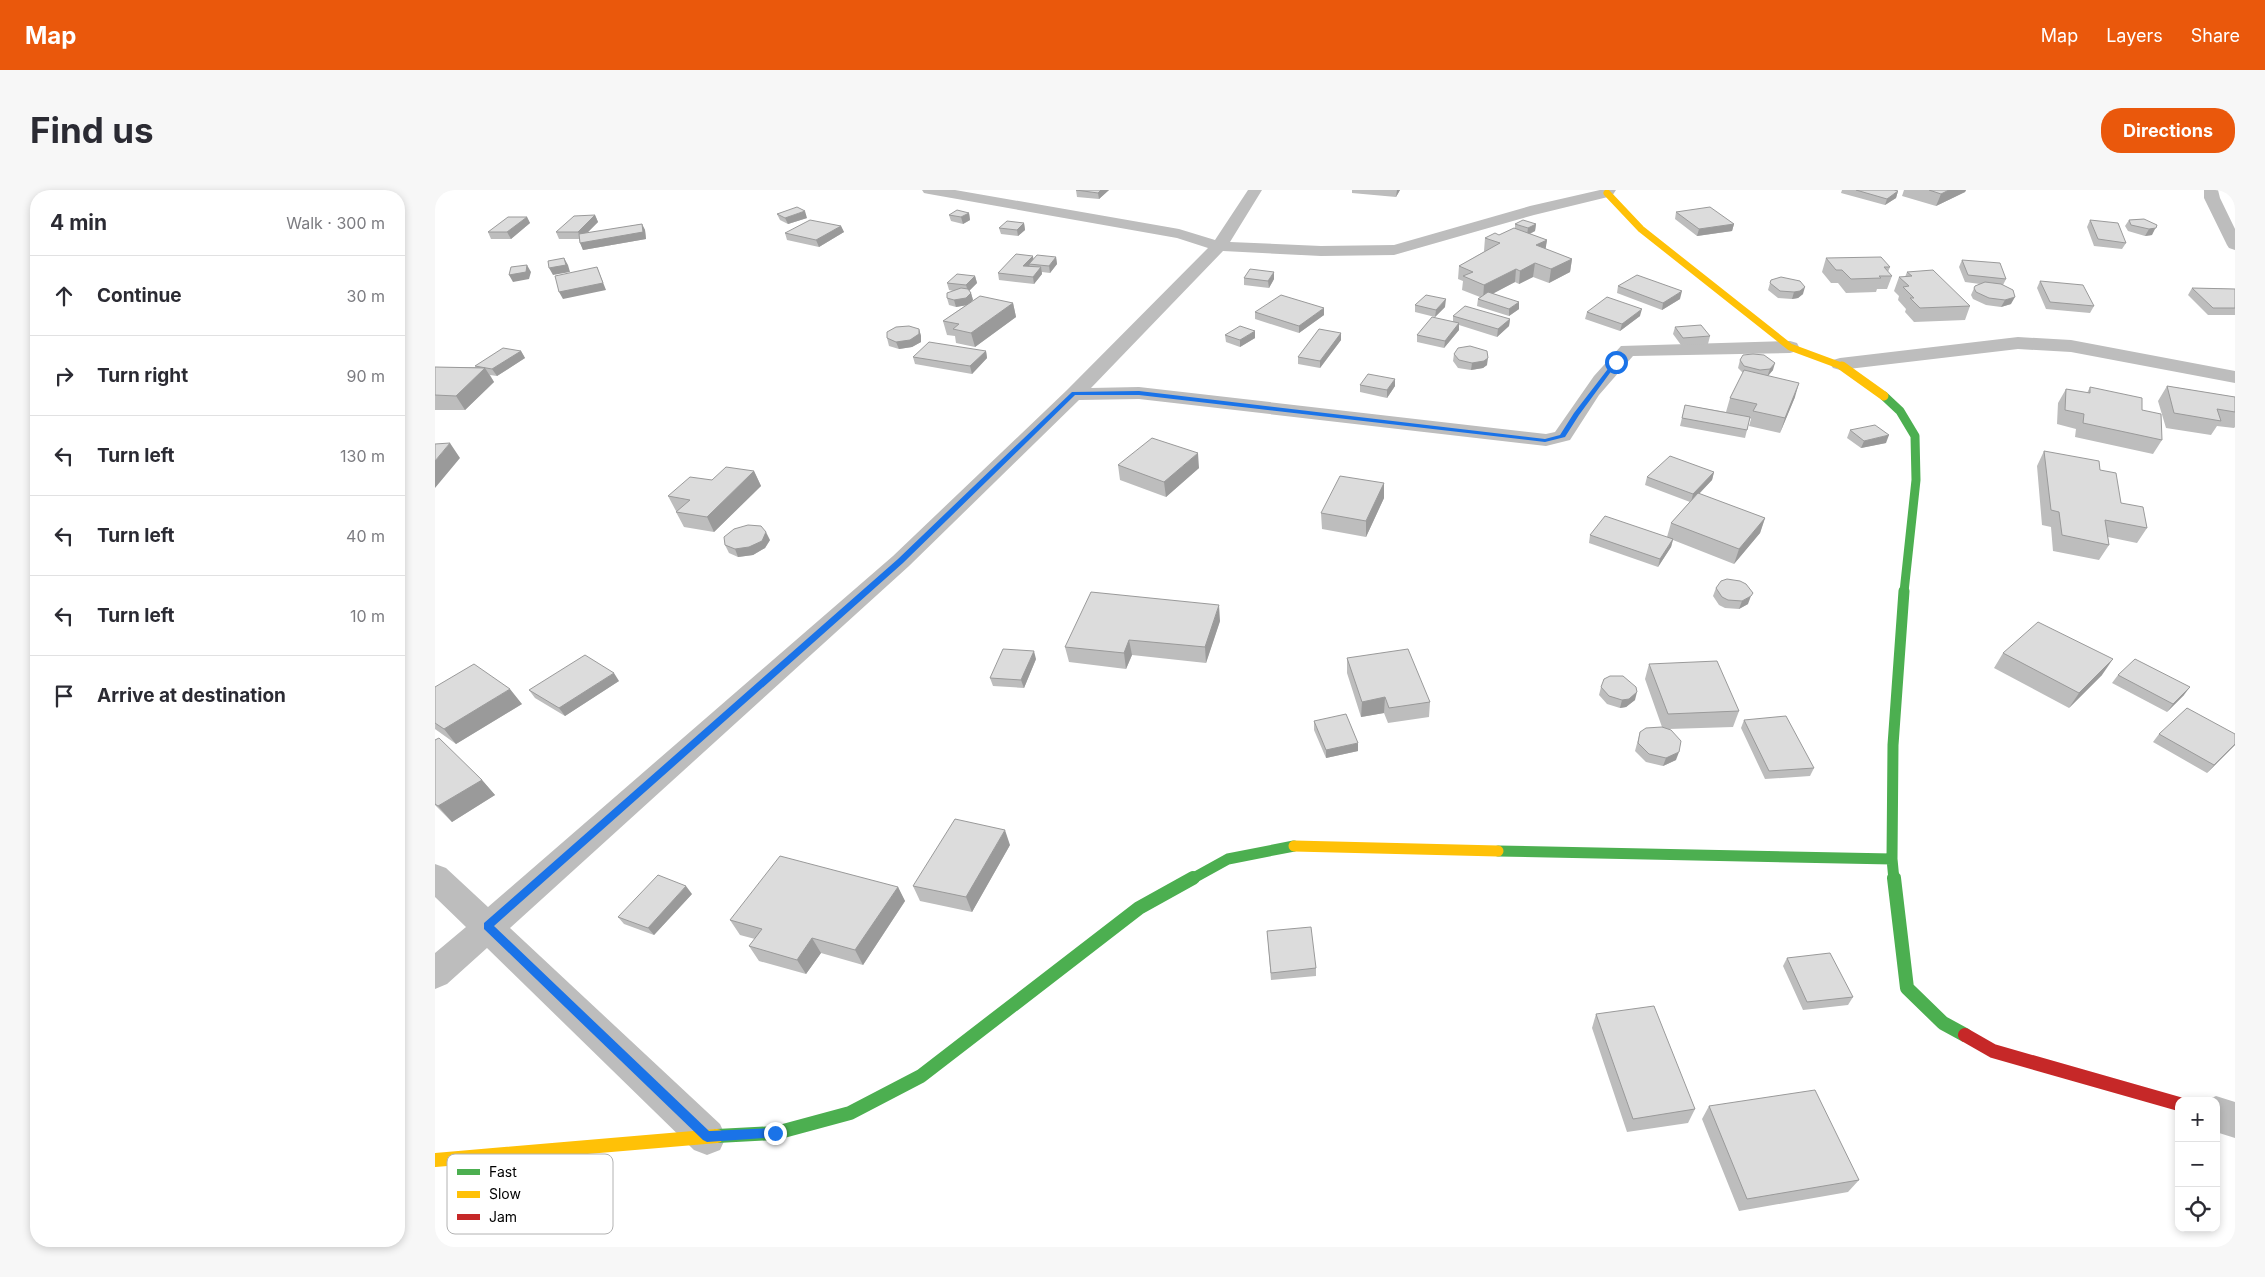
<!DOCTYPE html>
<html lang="en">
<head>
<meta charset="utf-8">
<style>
	:root { --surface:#fff; --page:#f7f7f7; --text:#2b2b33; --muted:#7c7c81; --line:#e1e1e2; --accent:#ea580c }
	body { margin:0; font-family:Inter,sans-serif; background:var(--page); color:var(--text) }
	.controls { position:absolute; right:15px; bottom:15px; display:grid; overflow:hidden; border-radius:10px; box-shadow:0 2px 8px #0003 }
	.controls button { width:45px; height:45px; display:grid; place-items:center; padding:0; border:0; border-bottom:1px solid var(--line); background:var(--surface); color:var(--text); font:25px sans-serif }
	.stop { position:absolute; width:15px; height:15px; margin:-11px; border:4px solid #1a73e8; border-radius:50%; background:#fff }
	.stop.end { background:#1a73e8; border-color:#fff; box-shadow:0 1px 5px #0008 }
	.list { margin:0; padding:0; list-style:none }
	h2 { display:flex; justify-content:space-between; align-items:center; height:65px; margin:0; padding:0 20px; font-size:21px }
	h2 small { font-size:16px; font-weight:400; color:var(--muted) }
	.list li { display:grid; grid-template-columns:32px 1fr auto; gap:15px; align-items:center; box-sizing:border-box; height:80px; padding:0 20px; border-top:1px solid var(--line) }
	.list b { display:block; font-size:19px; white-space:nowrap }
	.list em { font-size:16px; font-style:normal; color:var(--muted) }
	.icon { flex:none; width:28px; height:28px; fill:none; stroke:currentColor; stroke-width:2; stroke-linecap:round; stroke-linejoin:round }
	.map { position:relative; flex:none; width:1800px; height:1057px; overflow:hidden; border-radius:20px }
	header { display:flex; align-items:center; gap:30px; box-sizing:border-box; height:70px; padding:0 25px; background:var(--accent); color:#fff }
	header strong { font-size:24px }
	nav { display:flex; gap:28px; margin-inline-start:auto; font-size:18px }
	.intro { display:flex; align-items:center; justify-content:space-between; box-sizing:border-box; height:120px; padding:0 30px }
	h1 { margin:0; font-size:35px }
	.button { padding:12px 22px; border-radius:20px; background:var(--accent); color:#fff; font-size:18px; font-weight:700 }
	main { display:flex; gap:30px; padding:0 30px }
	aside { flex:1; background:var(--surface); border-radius:20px; box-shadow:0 2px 8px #0003 }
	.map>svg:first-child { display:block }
</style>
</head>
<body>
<header>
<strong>Map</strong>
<nav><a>Map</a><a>Layers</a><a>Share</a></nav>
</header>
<div class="intro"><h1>Find us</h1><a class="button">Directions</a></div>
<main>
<aside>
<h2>4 min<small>Walk · 300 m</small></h2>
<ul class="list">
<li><svg class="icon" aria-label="ahead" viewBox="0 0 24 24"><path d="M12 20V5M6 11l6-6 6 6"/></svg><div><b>Continue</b></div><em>30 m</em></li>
<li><svg class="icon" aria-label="right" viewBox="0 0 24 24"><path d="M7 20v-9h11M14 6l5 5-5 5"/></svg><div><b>Turn right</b></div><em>90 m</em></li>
<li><svg class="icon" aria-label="left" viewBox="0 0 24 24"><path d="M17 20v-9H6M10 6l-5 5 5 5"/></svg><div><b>Turn left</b></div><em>130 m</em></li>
<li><svg class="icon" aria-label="left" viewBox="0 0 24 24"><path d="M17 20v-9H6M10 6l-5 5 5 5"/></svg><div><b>Turn left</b></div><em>40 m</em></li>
<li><svg class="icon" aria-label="left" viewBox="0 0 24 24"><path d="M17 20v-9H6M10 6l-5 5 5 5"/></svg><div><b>Turn left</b></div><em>10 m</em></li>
<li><svg class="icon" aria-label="arrive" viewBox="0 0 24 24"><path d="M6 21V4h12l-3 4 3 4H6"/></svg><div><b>Arrive at destination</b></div></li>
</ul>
</aside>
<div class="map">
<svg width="1800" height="1057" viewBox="0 0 1800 1057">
	<rect width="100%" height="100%" fill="#fff"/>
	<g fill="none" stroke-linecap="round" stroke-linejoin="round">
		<path fill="#bdbdbd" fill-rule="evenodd" d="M487,0H520L744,39L780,50L813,0H827L795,52L886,56L959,55L1095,16L1165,0H1181L1177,6L1099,25L959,65L886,66L788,61L656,198L704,197L1111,244L1120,242L1159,186L1186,156L1355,151L1362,153L1364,157L1362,161L1355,163L1198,166L1164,205L1135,250L1111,256L704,209L644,210L474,376L75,738L285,934L291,947L285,960L272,965L259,960L52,758L12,794L0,799V763L31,737L0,707V674L11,678L53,717L458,366L632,200L773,58L742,48L494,4L489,3Z
			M1769,0H1783L1785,8L1800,39V60L1794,58L1792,55L1769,8Z
			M1583,147L1636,150L1800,181V193L1636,162L1583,159L1405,180L1398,178L1395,174L1398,170L1405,168Z
			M1781,906L1800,912V948L1781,942V911H1770Z"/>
		<path stroke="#4caf50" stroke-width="9" d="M1449,206L1465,221L1480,246L1481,290L1469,402"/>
		<path stroke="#4caf50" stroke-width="11" d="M1063,661L1457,669
			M755,690L793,669L859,656
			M1459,690L1457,669L1458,555L1469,401"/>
		<path stroke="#4caf50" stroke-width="14" d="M1459,688L1472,798L1508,833L1530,845
			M282,946L341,943L415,923L486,886L704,718L758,688"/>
		<path stroke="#ffc107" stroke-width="7" d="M1172,3L1206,39L1355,157L1409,177"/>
		<path stroke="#ffc107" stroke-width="9" d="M1407,176L1449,206"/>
		<path stroke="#ffc107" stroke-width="11" d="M859,656L1063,661"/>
		<path stroke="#ffc107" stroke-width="14" d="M0,970L282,946"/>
		<path stroke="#c62828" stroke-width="14" d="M1530,845L1558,861L1744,914"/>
	</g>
	<path fill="#bdbdbd" d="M641,0H674L664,9L642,7Z
		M917,0H965L961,7L917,3Z
		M1407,0H1459L1463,1L1461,8L1450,15L1406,3Z
		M1469,0H1531L1530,2L1501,16L1467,6Z
		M1241,22L1299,34L1297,41L1262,46L1240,29Z
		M534,23L535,30L528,34L516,31L514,25Z
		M342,24L372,28L353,34L345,30Z
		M160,25L163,32L152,43L207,34L210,40L211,49L148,60L144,49H124L121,42Z
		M92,27L95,33L76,49H56L53,42Z
		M1709,29L1717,45L1710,46L1693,41L1690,36L1694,30Z
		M1655,30L1691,53L1687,59L1659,56L1652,37Z
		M589,33L590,40L583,46L566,44L564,38Z
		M1080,34H1101L1100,41L1095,44L1112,50L1110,59L1137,69L1135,82L1114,93L1098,87L1084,94L1080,92L1058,103L1084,119L1074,126L1042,116L1043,109L1045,107L1027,100L1028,91L1023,89L1024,76L1050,61H1049L1050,48L1064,45L1080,38Z
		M406,36L409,42L384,57L352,50L350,43Z
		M598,66V69L621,67L622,74L615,83L607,82V84L599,94L564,90L563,83Z
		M1391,68L1455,77L1453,82L1457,86L1452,99H1442L1441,102L1411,103L1403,93H1396L1387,82Z
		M1527,70L1571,89L1568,95L1576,114L1566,117L1551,115L1538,109L1536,105L1540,96L1545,94L1530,92L1524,77Z
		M1472,82L1535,116L1530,130L1479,132L1470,122L1471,119L1463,110L1464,106L1459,101L1464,87H1470Z
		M540,86L542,93L534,101L536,103L538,110L536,112L578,113L581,127L540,157L521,153L520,146L512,145L508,131L531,115L521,117L514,115L512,108L518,101L514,100L512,93Z
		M809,88L839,89L834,98L809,95Z
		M1605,91L1659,116L1655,123L1611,119L1602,98Z
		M1335,93L1368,104L1363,108L1357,109L1343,108L1333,100Z
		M1183,96L1245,109L1227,120L1182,103Z
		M1757,98L1800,99V125H1773L1753,105Z
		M980,115L1010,117L1000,127L980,122Z
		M820,122L889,125L864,143L820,129Z
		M1152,122L1205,126L1185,141L1150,129Z
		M1018,126L1075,129L1074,136L1062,147L1024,135V140L1009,158L982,152V145L1018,131Z
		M1240,137L1275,146L1273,154L1246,155L1238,144Z
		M484,139L486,146V152L477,157L464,159L454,156L452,148Z
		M906,143V150L885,178L863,174V167Z
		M790,145L820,148L805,157L791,152Z
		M86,161L90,168L62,186L55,185L59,192L30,220H0V177H41L40,176Z
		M551,161L552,168L537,184L480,174L478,167Z
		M1019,164L1052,175L1048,178L1036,180L1023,178L1018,171Z
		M1305,170L1338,180L1333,186L1360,207L1345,243L1314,236L1316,229L1315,228L1310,248L1245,236L1250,215L1291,222L1295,208L1308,183L1303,178Z
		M925,195L960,196L952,208L925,202Z
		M1732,196L1800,207V237L1799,238L1782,236L1776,245L1731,238L1723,211Z
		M1655,197L1707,220L1727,250L1718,264L1640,247L1641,239L1622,234L1623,213L1631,199L1652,203Z
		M1415,240L1451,253L1426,258L1412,248Z
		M1609,261L1665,280L1686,313L1712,338L1702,353L1673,347L1674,355L1664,370L1618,361L1616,337L1607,335L1602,276Z
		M683,275L764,278L731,307L685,290Z
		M319,281L326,296L279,342L249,337L241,322H242L241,321L233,306L277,290Z
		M1279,282L1277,290L1264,304L1330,328L1325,343L1299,374L1238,350L1236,357L1223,377L1154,353L1155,345L1232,347L1236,333L1255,312L1210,295L1212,287Z
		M949,293V308L931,347L887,339L886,323Z
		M335,350L330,358L318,365L303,367L294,363L290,355Z
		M1281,398L1313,414L1304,419L1290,418L1284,415L1278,406Z
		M785,431L771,473L697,465L691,479L634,472L630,457Z
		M1568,463L1667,485L1634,518L1559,478Z
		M912,468L995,512L994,527L953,533L949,523L926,527L912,483Z
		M601,469L589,498L558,496L555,488Z
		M1214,474L1304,521L1298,537L1234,539L1241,570L1228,576L1211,572L1200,561L1205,542L1227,537L1210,489Z
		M1683,485L1749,505L1732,522L1677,493Z
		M184,491L130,526L100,508L94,500Z
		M0,497L87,514L21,554L0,539Z
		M1166,497L1200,510L1191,517L1185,518L1172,514L1164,505Z
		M1309,530L1379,578L1375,586L1330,589L1306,538Z
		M879,531L923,561L891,568L879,540Z
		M1724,544H1800V555L1772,583L1718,552Z
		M0,550L47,590L60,605L17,632L0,615Z
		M575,655L537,722L485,711L478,696Z
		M463,697L470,711L428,775L386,763L371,784L324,771L314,756L320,749L305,745L295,730Z
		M257,704L219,745L189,734L183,727Z
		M832,741L881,778V786L836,790Z
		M1352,768L1418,807L1413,815L1368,820L1348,776Z
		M1161,824L1260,919L1253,933L1192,942L1157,838Z
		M1274,916L1424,990L1413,1002L1304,1021L1267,929Z"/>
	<path fill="#9a9a9a" d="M666,0H674L664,9L663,3Z
		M962,0H965L961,7Z
		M1514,0H1531L1530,2L1501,16L1506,4Z
		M1463,1L1461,8L1450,15L1452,9Z
		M370,21L372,28L353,34L350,28Z
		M534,23L535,30L528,34L526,27Z
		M160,25L163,32L146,49L143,42Z
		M92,27L95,33L76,49L72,42Z
		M589,33L590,40L583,46L582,40Z
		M207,34L210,40L211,49L148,60L145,53Z
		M1101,34L1100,41L1092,45L1093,38Z
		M1299,34L1297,41L1262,46L1264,39Z
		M1722,35L1717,45L1710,46L1714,39Z
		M406,36L409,42L384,57L381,50Z
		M1112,50L1110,63L1101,55Z
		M598,66L599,73L594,74L595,77L588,76Z
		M621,67L622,74L615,83L614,76Z
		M129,68L133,75L135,82L118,85L114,78Z
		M1137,69L1135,82L1114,93L1116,79Z
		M1100,73L1098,87L1084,94L1085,81Z
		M92,75L96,82L94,89L78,92L74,85Z
		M162,77L171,100L128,109L124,102Z
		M606,77L607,84L599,94L598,87Z
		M1081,79L1080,92L1048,109L1049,95Z
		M839,82V89L834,98L833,91Z
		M540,86L542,93L533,102L531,95Z
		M1370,97L1368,104L1363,108L1357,109L1359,102Z
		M1247,101L1245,109L1227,120L1228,113Z
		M536,103L538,110L533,115L521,117L519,110Z
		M1580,107L1576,114L1566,117L1570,110Z
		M1011,109L1010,117L1000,127L1001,120Z
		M1084,112V119L1074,126V119Z
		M578,113L581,127L540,157L536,143Z
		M889,118V125L864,143V136Z
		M1207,119L1205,126L1185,141L1187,134Z
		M1075,129L1074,136L1062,147L1063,139Z
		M1024,133V140L1009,158L1010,151Z
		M484,139L486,146V152L477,157L464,159L461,152Z
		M820,141V148L805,157V150Z
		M906,143V150L885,178V171Z
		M86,161L90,168L62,186L57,179Z
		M551,161L552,168L537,184L535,176Z
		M1053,168L1052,175L1048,178L1036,180L1037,173Z
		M1340,173L1338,180L1332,187L1335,179Z
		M50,178L59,192L30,220L21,206Z
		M960,189V196L952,208V200Z
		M1364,193L1360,207L1345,243L1350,228Z
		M1454,245L1451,253L1426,258L1429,251Z
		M15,253L25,268L0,298V271Z
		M763,263L764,278L731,307L729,292Z
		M319,281L326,296L279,342L272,327Z
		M1279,282L1277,290L1256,312L1258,304Z
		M949,293V308L931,347V331Z
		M1330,328L1325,343L1299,374L1304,359Z
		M331,342L335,350L330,358L318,365L303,367L300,359Z
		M1238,349L1236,357L1223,377L1225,369Z
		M1316,406L1313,414L1304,419L1307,411Z
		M784,415L785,431L771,473L770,457Z
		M694,450L697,465L691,479L689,463Z
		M599,461L601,469L589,498L586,490Z
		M1678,469L1667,485L1634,518L1644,503Z
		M179,483L184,491L130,526L124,518Z
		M1755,497L1749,505L1732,522L1738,514Z
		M75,499L87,514L21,554L9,539Z
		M1202,502L1200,510L1191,517L1185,518L1187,510Z
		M950,507L949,523L926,527L927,512Z
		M923,553V561L891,568V560Z
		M1800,554V555L1772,583L1779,575Z
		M1244,562L1241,570L1228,576L1231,568Z
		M47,590L60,605L17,632L3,616Z
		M570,640L575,655L537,722L531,707Z
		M251,696L257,704L219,745L213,738Z
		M463,697L470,711L428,775L420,760Z
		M377,748L386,763L371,784L362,770Z"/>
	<path fill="#dcdcdc" stroke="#9a9a9a" d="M641,0H666L663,3Z
		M1421,0H1459L1463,1L1452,9Z
		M1494,0H1514L1506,4Z
		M362,17L370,21L350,28L342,24Z
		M1275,17L1299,34L1264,39L1241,22Z
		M522,20L534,23L526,27L514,25Z
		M160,25L143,42H121L139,26Z
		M73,27H92L72,42H53Z
		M1709,29L1722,35L1721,38L1714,39L1696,35L1694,30Z
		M375,30L406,36L381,50L350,43Z
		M1088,30L1101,34L1093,38L1080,34Z
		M1655,30L1683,33L1691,53L1663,49Z
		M572,31L589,33L582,40L564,38Z
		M207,34L208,42L145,53L144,44Z
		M1079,38L1112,50L1101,55L1137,69L1116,79L1100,73L1085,81L1081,79L1049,95L1028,86L1038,82L1024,76L1065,53L1050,48L1060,43L1064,45Z
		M581,64L598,66L588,76L606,77L598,87L563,83Z
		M602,65L621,67L614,76L594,74Z
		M1446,67L1455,77H1449L1457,86H1444L1446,88L1416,89L1407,80H1401L1391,68Z
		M129,68L131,75L114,78L113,71Z
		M1527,70L1565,73L1571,89L1533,85Z
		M92,75L91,82L74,85L76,77Z
		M162,77L168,93L124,102L120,86Z
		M815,79L839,82L833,91L809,88Z
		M1498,80L1535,116L1485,118L1475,108H1479L1468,97L1474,96L1464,87L1477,86L1472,82Z
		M522,84L540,86L531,95L512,93Z
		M1202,85L1247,101L1228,113L1183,96Z
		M1346,87L1365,91L1370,97L1365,101L1359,102L1345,101L1335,93L1336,90Z
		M1605,91L1648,95L1659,116L1615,112Z
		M1550,92L1566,94L1578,100L1580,107L1570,110L1554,108L1541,102L1539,98L1540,96Z
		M526,98L533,99L536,103L531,108L519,110L512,108V103Z
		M1757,98L1800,99V118H1778Z
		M1053,102L1084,112L1074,119L1043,109Z
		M846,105L889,118L864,136L820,122Z
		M991,105L1011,109L1001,120L980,115Z
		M545,106L578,113L536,143L518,139L524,134L508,131Z
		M1172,107L1207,119L1187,134L1152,122Z
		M1030,116L1075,129L1063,139L1018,126Z
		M997,127L1024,133L1010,151L982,145Z
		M1266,135L1275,146L1248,148L1240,137Z
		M474,136L484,139V144L475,150L461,152L452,148V142L461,137Z
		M805,136L820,141L805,150L790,145Z
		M884,139L906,143L885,171L863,167Z
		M494,152L551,161L535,176L478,167Z
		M1035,156L1052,161L1053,168L1049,171L1037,173L1024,170L1019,164L1023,158Z
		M68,158L86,161L57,179L40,176Z
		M1318,164L1329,165L1340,173L1335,179L1325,180L1309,176L1305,170L1308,165Z
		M0,177L50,178L21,206L0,205Z
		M1309,180L1364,193L1350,228L1318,221L1322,214L1295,208Z
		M933,184L960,189L952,200L925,195Z
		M1732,196L1800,207V222L1782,219L1786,231L1739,223Z
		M1655,197L1707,208V220L1726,224L1727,250L1648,233L1649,224L1630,220L1631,199L1655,203Z
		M1250,215L1315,227L1312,240L1247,228Z
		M1440,235L1454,245L1429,251L1415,240Z
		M717,248L763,263L729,292L683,275Z
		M15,253L0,271V254Z
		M1609,261L1664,271L1665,280L1681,283L1686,313L1708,317L1712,338L1670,330L1674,355L1627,345L1624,322L1616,320Z
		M1235,266L1279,282L1258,304L1212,287Z
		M291,277L319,281L272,327L241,322L255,310L233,306L255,287L277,290Z
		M905,286L949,293L931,331L886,323Z
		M1263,303L1330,328L1304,359L1236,333Z
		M1170,326L1238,349L1225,369L1155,345Z
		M313,335L326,336L331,342L327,351L314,357L300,359L290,355L289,347L299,339Z
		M1292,389L1305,391L1311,394L1318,403L1316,406L1307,411L1293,410L1287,407L1281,398L1286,391Z
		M656,402L784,415L770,457L694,450L689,463L630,457Z
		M1603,432L1678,469L1644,503L1568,463Z
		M568,459L599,461L586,490L555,488Z
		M973,459L995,512L954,518L950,507L927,512L912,468Z
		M150,465L179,483L124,518L94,500Z
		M1700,469L1755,497L1738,514L1683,485Z
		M1282,471L1304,521L1233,524L1214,474Z
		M39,474L75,499L9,539L0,533V497Z
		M1175,486H1188L1201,497L1202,502L1194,509L1187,510L1174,506L1166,497L1169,489Z
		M1752,518L1800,544V554L1779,575L1724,544Z
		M911,524L923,553L891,560L879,531Z
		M1351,526L1379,578L1334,581L1309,530Z
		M1227,537L1236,540L1246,551L1244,562L1231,568L1214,564L1203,553L1205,542L1211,538Z
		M4,548L47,590L3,616L0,614V550Z
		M520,629L570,640L531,707L478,696Z
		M345,666L463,697L420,760L377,748L362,770L314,756L327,739L295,730Z
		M223,685L251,696L213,738L183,727Z
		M876,737L881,778L836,783L832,741Z
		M1395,763L1418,807L1372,812L1352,768Z
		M1219,816L1260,919L1198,929L1161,824Z
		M1380,900L1424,990L1312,1009L1274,916Z"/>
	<path fill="#1a73e8" d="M1179,171L1183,172L1144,225L1130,247L1110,252L704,205H640L468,373L59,736L274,941L340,938L344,939L346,943L344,947L272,952L268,950L49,739V733L463,369L637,202L704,201L1110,249L1125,245L1139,223Z"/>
	<rect x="12" y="964" width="166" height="80" rx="8" fill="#fff" stroke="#b2b2b2" stroke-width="1"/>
	<rect x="22" y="979" width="23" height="6" fill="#4caf50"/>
	<rect x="22" y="1001" width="23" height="7" fill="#ffc107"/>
	<rect x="22" y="1024" width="23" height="6" fill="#c62828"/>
	<g font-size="14" fill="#000">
		<text x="54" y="987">Fast</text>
		<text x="54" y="1009">Slow</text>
		<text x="54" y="1032">Jam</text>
	</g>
</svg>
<div class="controls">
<button>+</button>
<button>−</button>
<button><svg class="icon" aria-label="locate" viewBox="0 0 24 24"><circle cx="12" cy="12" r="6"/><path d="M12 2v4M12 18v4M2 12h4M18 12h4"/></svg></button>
</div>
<div class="stop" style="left:1181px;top:172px"></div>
<div class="stop end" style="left:340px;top:943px"></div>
</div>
</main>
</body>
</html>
